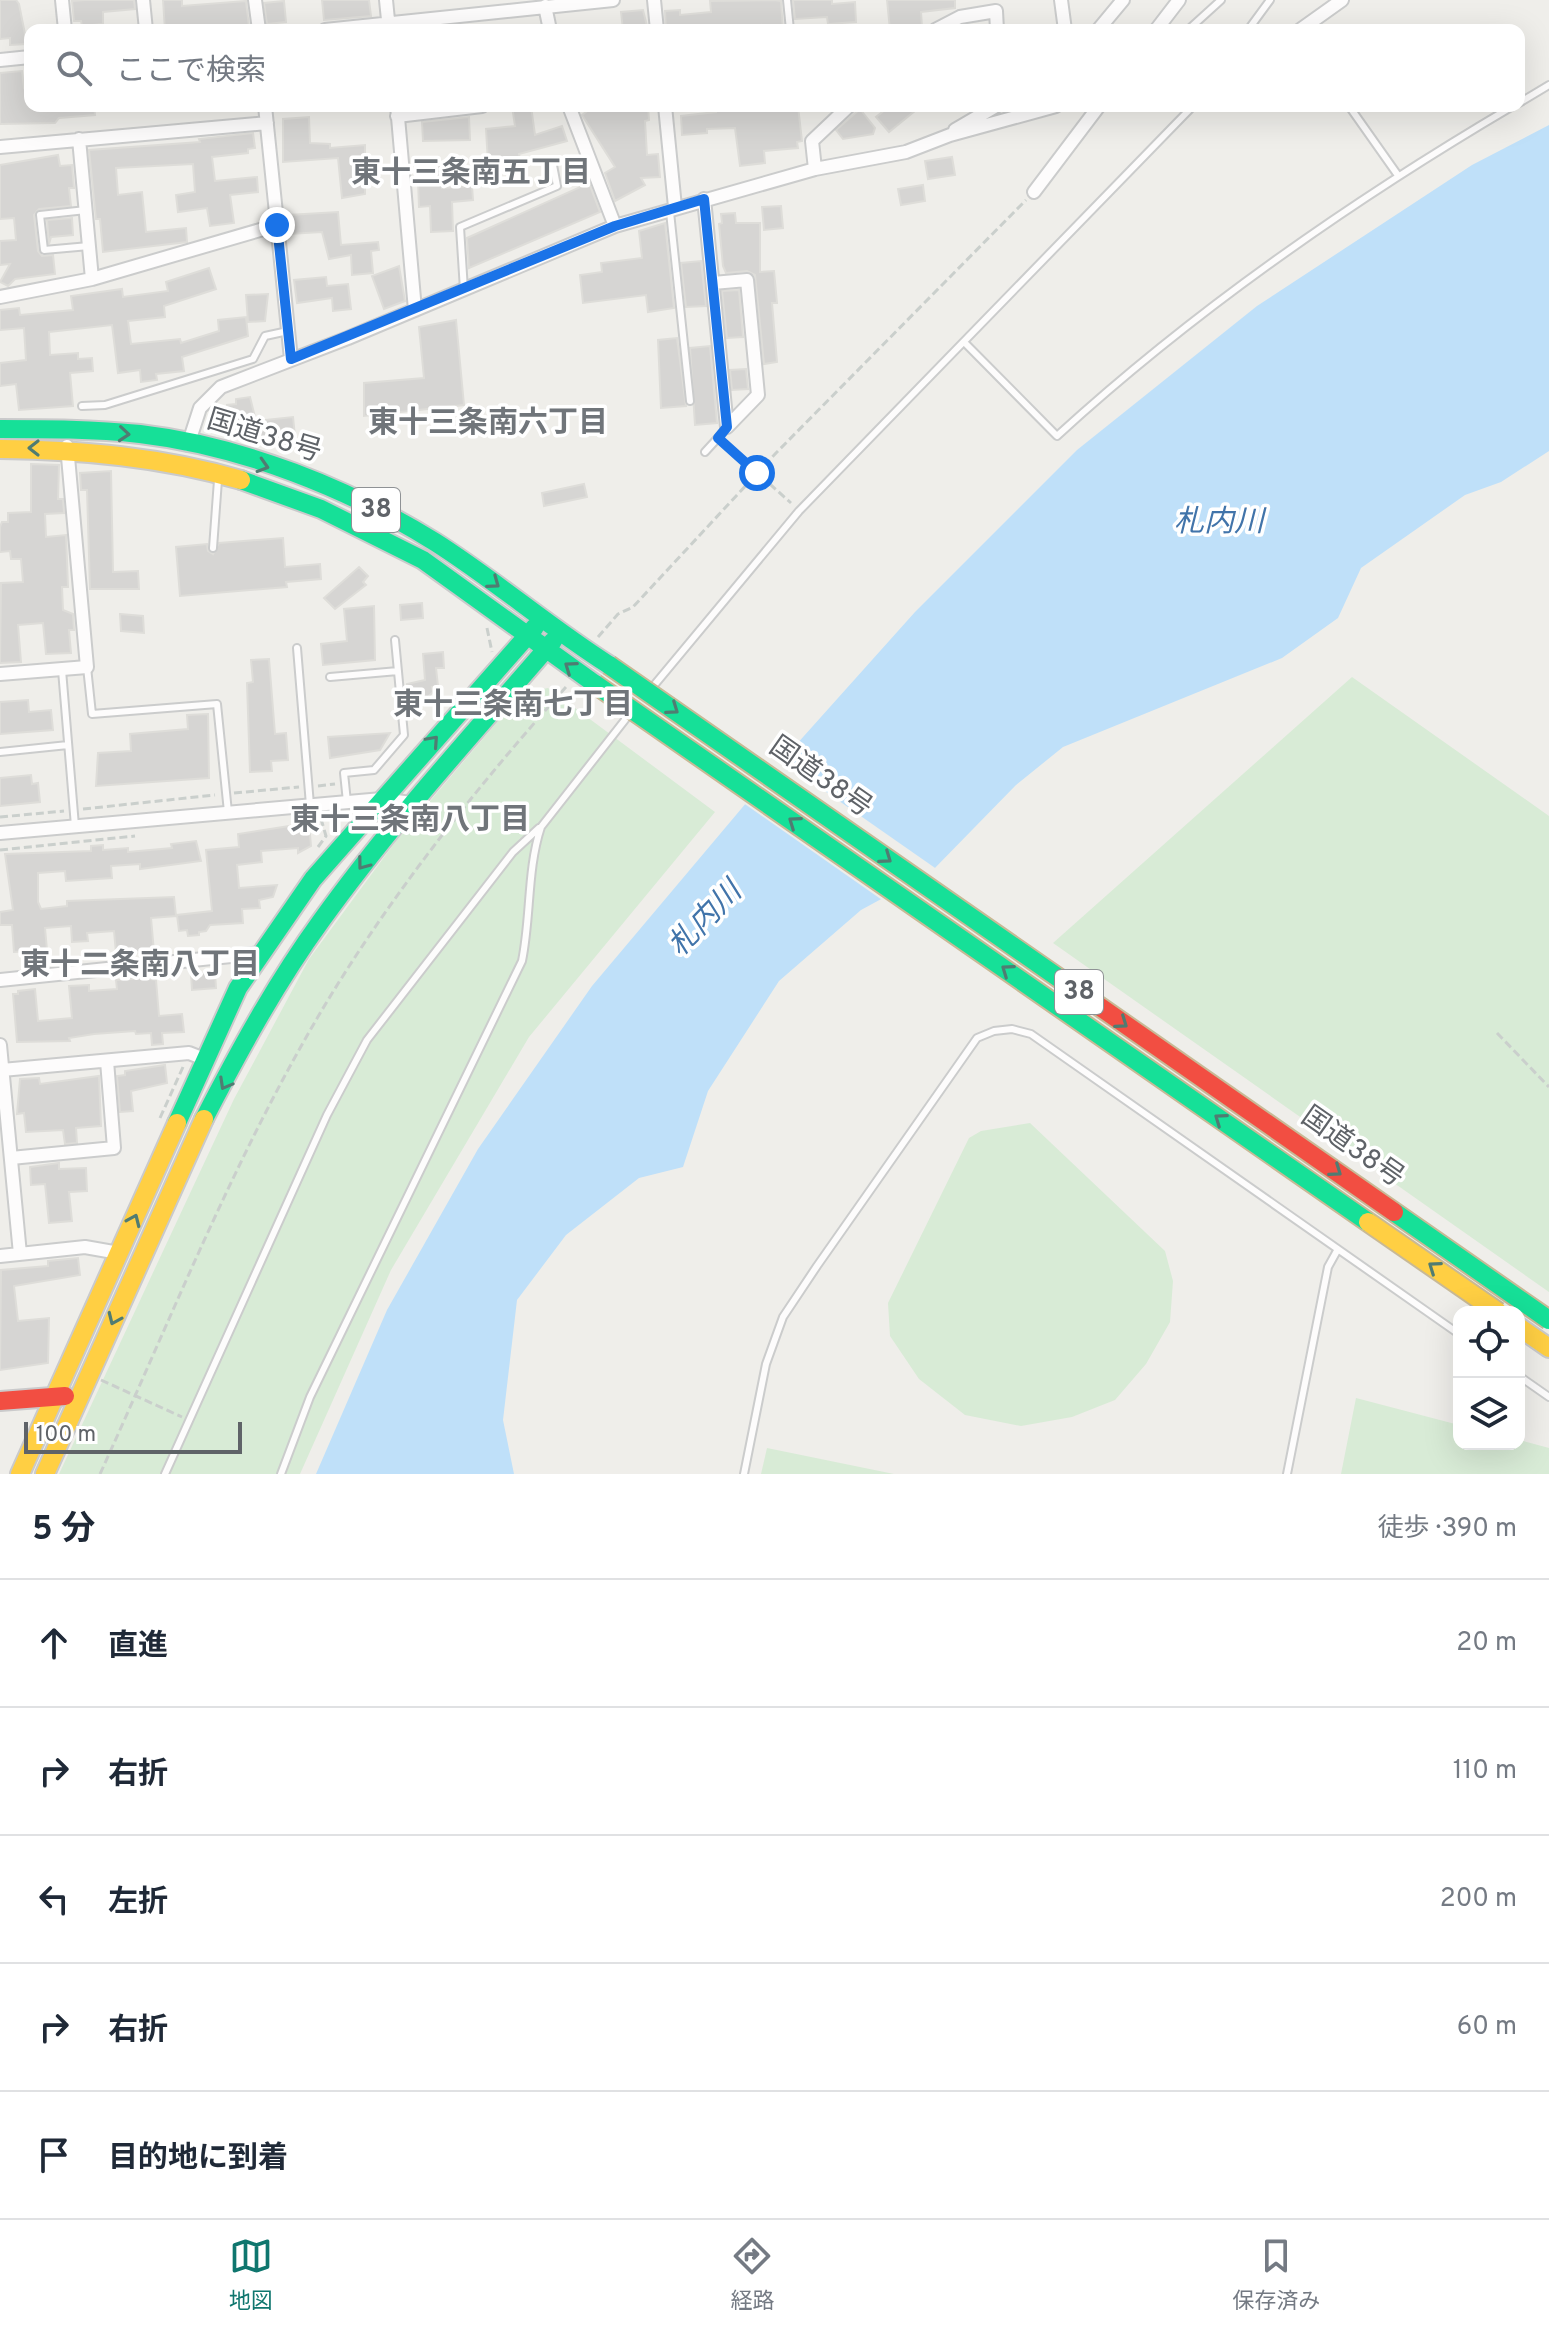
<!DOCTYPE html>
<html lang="ja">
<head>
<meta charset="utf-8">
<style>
	:root { --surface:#fff; --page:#f6f6f7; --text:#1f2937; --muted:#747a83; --line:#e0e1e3; --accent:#0f766e }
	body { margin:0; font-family:Overpass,"Noto Sans JP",sans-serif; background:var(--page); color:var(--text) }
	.controls { position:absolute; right:24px; bottom:24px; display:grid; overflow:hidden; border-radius:16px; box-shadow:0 8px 32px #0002 }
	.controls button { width:72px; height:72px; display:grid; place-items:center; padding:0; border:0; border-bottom:2px solid var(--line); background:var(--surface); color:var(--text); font:40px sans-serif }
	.scale { position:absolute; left:24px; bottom:20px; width:218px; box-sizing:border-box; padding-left:8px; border:4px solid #5f6368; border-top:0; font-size:22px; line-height:28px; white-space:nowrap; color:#5f6368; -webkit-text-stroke:6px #fff; paint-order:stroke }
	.stop { position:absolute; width:24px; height:24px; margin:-18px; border:6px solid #1a73e8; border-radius:50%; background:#fff }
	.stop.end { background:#1a73e8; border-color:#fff; box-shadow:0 2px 8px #0008 }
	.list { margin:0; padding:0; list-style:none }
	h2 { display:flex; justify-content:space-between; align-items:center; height:104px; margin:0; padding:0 32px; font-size:34px }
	h2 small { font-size:26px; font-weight:400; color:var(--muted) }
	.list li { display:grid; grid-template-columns:52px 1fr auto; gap:24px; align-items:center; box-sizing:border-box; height:128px; padding:0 32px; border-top:2px solid var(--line) }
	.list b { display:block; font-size:30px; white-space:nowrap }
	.list em { font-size:26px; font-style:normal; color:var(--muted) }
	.icon { flex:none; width:44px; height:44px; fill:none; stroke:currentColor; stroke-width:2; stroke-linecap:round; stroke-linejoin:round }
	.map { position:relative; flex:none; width:1549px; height:1474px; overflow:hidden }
	.search { position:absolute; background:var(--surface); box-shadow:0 8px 32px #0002; left:24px; right:24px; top:24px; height:88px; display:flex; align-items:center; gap:20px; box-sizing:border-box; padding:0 28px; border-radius:16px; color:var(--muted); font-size:30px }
	.sheet { height:744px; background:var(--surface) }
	nav { display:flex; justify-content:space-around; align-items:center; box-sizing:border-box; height:112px; border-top:2px solid var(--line); background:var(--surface); font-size:22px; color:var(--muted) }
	nav a { display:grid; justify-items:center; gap:4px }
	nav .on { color:var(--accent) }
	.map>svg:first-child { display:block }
</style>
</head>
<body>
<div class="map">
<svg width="1549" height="1474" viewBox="0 0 1549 1474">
	<rect width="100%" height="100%" fill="#efeeea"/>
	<path fill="#d8ebd6" d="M1352,677L1549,816V1292L1053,943Z
		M548,688L715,812L529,1037L391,1270L300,1474H59L234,1099L309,959L396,841L522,693Z
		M1030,1123L1165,1251L1173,1281L1170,1322L1146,1364L1115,1400L1072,1417L1021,1426L965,1415L919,1379L890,1336L888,1303L969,1138L981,1131Z
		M1356,1398L1459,1425V1444H1519V1440L1549,1448V1474H1341Z
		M767,1448L894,1474H761Z"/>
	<path fill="#bfe0f9" d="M1549,125V451L1501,482L1465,495L1361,568L1338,618L1282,658L1063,747L1016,785L931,872L861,910L779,981L708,1091L683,1167L639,1178L566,1235L517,1300L503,1420L514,1474H316L387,1310L478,1149L592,986L778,765L915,612L1077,450L1257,306L1472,165Z"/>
	<path fill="#efeeea" d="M779,759L938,870L885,902L742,802Z"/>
	<path fill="#d6d5d3" stroke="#deddd9" stroke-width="2" d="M0,0H16L19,4L27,44L10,45V38L0,39Z
		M84,0H134L135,9L103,12V24L82,26L81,21H74L72,1Z
		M163,0H182V6L246,1L249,27L165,30Z
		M322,0H369L371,16L324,20Z
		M774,0L781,1L783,30H761V25L733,30H666L665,11L680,10V15L711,12L710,1Z
		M793,0H832V4L855,2L856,22L828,24L827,17L795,19Z
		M887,0H955V8L921,12L922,27L890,30Z
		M284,1L286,22L267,24L264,3Z
		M643,10L648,30H623L621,12Z
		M22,71L24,88L29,87L30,106H94L95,115L59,118L55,123L0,124V73Z
		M512,106H531L535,135L562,126L567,141L519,154L520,159L488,163L486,129L515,126Z
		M594,106H648L649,120L645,121L647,155L658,154L660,177L641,178L645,185L615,201L605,173L615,167L582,115Z
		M798,106L802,141L797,142L798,148L764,151L765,163L740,166L735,128L707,129V133L682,135L681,116L716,112V109Z
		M890,106H921L889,132L876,117Z
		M860,109L875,128L873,134L843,139L836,130Z
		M309,117L310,143L330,144V148L365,145V194L342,198L338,158L283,162V119Z
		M469,117L470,140L423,141L422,122Z
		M253,133L255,148L248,149V153L212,157L215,181L257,177L258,192L230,195L234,223L210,226L207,208L178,212L176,195L195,192L193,164L116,168L118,195L142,192L146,232L186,228L187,242L103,252L100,219H96L89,150L200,142L199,139Z
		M58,155L60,166L72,165L74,188H69L71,206L39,209L34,215L38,251L42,256L53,255L55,274L15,279L8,286L0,282L10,264L0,265V241L16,240L14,218L0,219V165Z
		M952,157L955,175L928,179L925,161Z
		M441,163L442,188L472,186L473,200L452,202L453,231L431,232L430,206L419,207L418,180L422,179L421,164Z
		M589,183L600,212L469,268L467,238Z
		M923,185L925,201L901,205L898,189Z
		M781,206L783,228L764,230L762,207Z
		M338,212L341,245L378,242L379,250L371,251L373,273L352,275L351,255L329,259L322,232L289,234L288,215Z
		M735,213L736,223H760V272L774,271L777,303H772L777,362L764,364L755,275L747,271L726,273L723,266L719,224L722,223L721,214Z
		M72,218L73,235L51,237L49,244L47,220Z
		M665,223L674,308L648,312L646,295L583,303L580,275L602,272L601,263L642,258L639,231Z
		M701,261L706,306L686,307L681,263Z
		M399,266L405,301L384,309L372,276Z
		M209,268L216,289L164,306L165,317L128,321L131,344L180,339L181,343L219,331L218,320L246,317L248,336L182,357L184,371L156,374L157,380L141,382L140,370L118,373L112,325L49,332L50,355L78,353V359L92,358L93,371L70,373L73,406L19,410L16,384L0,386V363L26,360L24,328L0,330V310L19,308L20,315L73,310L71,296L122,289L123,297L168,291L166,282Z
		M326,277L327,286L348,284L351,309L333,311L332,298L297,303L294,280Z
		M739,290L743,337L727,338L722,291Z
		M268,294L265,321L248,322L246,295Z
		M456,320L464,405L364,416V383L424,378L419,327Z
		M677,338L686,406L661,408L658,340Z
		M710,346L717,423L695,425L690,348Z
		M746,369L748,389L732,390L730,370Z
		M250,397L256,421L293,417L296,446L280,448L279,442L255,441L254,424L229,423L227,405L236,404V399Z
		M31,464L59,465L58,499H63L64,513L45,514L46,537L66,535L68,587H62L63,610L73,614L74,630H69L71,653L46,654L43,623L18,625L21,662L0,663L1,583L23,582L21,559H11L10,551L0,552V527L2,522H8V513L31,512Z
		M111,471L113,572L138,571L139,589H90L87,490H81L80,473Z
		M584,484L587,497L544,506L542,493Z
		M283,538L285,567L320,564L321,579L286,582L287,587L180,596L176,547L207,544L208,551L213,554L219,543Z
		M359,567L368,576L363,582L366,585L335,609L324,598Z
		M422,603L423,618L401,620L400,605Z
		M374,606L375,660L323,665L321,644L347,641L344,609Z
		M120,614L143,616L144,633L121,631Z
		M443,652L444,668H436L438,686L432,687L433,692L428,697L408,699L407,684L425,680L423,654Z
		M269,659L275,734L286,733L288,760L271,761L272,771L250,772L247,683L253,682L251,660Z
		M28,700L29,712L51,710L53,730L0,734V702Z
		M208,714L209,778L96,786L98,753L131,751L130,734L188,729L187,715Z
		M390,733L380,750L330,758L328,737Z
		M31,775L32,784L38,783L40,802L0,806V778Z
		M309,823L311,846L298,853V848L261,851L262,862L237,865L239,888L277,885L273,897L259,900L260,908L242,909L243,923L210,925L206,931L199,932V935L188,936L187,930L179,931L177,915L212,911L206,850L239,847L238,834Z
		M196,841L201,861L140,869V864L111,866L112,878L66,881L65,871L38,873V902L41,909L67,906V901L174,897L176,916L151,918L154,952L116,953L114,931L87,933L88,941L72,942L71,926L45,928L47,950L14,952L12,925H0V912L13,910L5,854L91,851V846L103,845V850L128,848V852L172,848L171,844Z
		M215,972L216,988L192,990L191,974Z
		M145,978L156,980L159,1016L182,1014L184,1032L162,1033L163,1044L152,1045L151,1033L136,1034L135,1031L94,1034L69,1038L70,1041L17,1042L13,994H18V991L35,989L38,1021L72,1018L69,986L89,985V991L117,989L116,980Z
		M165,1065L167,1083L131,1091L133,1111L120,1112L117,1076L125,1075V1071Z
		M99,1076L101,1126L76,1128L77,1143L65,1144L63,1130L26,1132L24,1113L17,1114L20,1079L39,1078L40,1084Z
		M59,1163V1169L86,1168L87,1191L69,1192L72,1221L49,1223L45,1184L31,1185L30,1167Z
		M78,1258L80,1275L14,1286L18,1321L49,1318L48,1363L0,1370L1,1270L48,1266V1261Z"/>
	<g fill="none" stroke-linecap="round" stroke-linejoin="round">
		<defs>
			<path id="lane" d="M787,0L790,30
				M1188,30L1221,0
				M1248,30L1270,0
				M1519,103L1549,85
				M1349,106L1397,174
				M86,210L40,215L44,250L89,246
				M670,212L690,401
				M464,290L460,227L557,186L553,165
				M965,343L1057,436C1197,308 1350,202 1513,106
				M82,406L105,405L253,359L265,336L288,331
				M705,452L727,428
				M213,548L218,480
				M297,648L310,805
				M87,667L92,714L217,704L228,812
				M62,670L75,826
				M330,677L398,671
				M651,689L799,511L1193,106
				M0,752L68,745
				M347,802L344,773L374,770L404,735L395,640
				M1519,1376L1549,1397
				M165,1474L327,1115L367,1040L513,852L539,828
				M281,1474L310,1397L522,961C531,917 527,869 541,827L628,716
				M744,1474L766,1364L783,1317L817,1266L977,1038L994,1031L1012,1029L1031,1034L1459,1334
				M1287,1474L1328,1267L1338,1249"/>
			<path id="street" d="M62,0L65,30
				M143,0L146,30
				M255,0L259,30
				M386,0L389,30
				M654,0L657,30
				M1061,0L1065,30
				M545,6L550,30
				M325,30L613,0
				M935,30L960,17L996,11L997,30
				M1098,30L1123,0
				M1156,30L1179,0
				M1300,30L1342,0
				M0,60L30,57
				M265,106L291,359
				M397,106L415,310
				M569,106L615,226
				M665,106L675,207
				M397,116L482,106
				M955,130L996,106
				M79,139L92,279
				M0,147L267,123
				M815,169L812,141L849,106
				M1034,192L1099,106
				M704,199L727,427L758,395L747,280L713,283
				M0,297L92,279L277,225
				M188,445L200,408L221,387L348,338L615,226L815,169L906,152L950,135L1056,106
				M0,674L87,667L67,446
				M0,833L382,799L411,803
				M0,980L261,953
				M0,1045L20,1254
				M2,1070L189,1053L207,1060
				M11,1158L114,1148L107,1061
				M0,1256L85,1247L119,1253"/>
			<path id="fast" d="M0,429C47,429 93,429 140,434C242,446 348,488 435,542C495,580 549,627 609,665
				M241,480L321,509L423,560L595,684
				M204,1119C239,1051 276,983 321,921C392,822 474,733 553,641
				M177,1123L238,988L313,879L535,627"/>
			<path id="slow" d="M0,449C82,450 162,457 241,480
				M1519,1327L1549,1348
				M20,1474L177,1123
				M45,1474L204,1119"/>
			<path id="jam" d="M0,1401L65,1396"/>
		</defs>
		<use href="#lane" stroke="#cbcccc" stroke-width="10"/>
		<use href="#street" stroke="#cbcccc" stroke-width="16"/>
		<use href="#fast" stroke="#cacacb" stroke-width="22"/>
		<use href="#slow" stroke="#cacacb" stroke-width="22"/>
		<use href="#jam" stroke="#cacacb" stroke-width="22"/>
		<path stroke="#cacfcc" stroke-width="3" stroke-dasharray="8 4" stroke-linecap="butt" d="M725,444L791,503
			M487,628L492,652
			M598,637L618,614L633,607L776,453L1026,200
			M318,786L335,784
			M234,793L299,787
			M83,809L215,795
			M0,817L64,811
			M318,847L326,836L321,819
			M0,850L135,836
			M1497,1033L1549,1087
			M160,1118L183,1067
			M101,1380L182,1417
			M100,1474C170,1321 233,1161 319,1015C388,898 476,788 566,687"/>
		<use href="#lane" stroke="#fdfcfc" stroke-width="6"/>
		<use href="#street" stroke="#fdfcfc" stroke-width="12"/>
		<use href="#fast" stroke="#16e098" stroke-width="18"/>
		<use href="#slow" stroke="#ffcf43" stroke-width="18"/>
		<use href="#jam" stroke="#f24e42" stroke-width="18"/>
		<defs>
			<path id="fast-bridge" d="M609,665L1073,988
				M595,684L1368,1222
				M1394,1212L1549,1320"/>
			<path id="slow-bridge" d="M1368,1222L1498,1312"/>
			<path id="jam-bridge" d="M1073,988L1394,1212"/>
		</defs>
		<use href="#fast-bridge" stroke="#c8b996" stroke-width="22" stroke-linecap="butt"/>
		<use href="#slow-bridge" stroke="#c8b996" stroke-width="22" stroke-linecap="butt"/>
		<use href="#jam-bridge" stroke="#c8b996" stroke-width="22" stroke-linecap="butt"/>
		<use href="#fast-bridge" stroke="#16e098" stroke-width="18"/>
		<use href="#slow-bridge" stroke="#ffcf43" stroke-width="18"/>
		<use href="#jam-bridge" stroke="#f24e42" stroke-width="18"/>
	</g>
	<defs><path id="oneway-chevron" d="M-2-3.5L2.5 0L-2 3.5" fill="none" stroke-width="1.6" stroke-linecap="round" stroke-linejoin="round" transform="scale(2)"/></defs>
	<g stroke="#507c72">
		<use href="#oneway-chevron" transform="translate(124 434) rotate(5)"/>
		<use href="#oneway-chevron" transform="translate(34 448) rotate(180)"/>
		<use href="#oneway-chevron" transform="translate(263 466) rotate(17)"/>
		<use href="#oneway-chevron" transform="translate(494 583) rotate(36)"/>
		<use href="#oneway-chevron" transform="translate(570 667) rotate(-145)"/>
		<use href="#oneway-chevron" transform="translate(673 709) rotate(35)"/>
		<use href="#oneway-chevron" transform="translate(433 741) rotate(-48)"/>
		<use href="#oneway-chevron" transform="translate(794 822) rotate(-145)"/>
		<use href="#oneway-chevron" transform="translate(886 858) rotate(35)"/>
		<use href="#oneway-chevron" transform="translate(363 864) rotate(127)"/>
		<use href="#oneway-chevron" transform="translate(1007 970) rotate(-145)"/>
		<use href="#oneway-chevron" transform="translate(1122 1023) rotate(35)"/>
		<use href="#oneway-chevron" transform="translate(225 1084) rotate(119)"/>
		<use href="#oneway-chevron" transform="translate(1220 1119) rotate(-145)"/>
		<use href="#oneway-chevron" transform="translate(1336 1171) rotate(35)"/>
		<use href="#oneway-chevron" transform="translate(134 1220) rotate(-66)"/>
		<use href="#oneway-chevron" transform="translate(1434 1267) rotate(-145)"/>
		<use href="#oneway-chevron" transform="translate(114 1319) rotate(114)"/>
	</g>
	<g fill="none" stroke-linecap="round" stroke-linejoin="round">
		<path stroke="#1a73e8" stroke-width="10" d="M277,225L291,359L615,226L704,199L727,427L718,438L757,473"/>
	</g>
	<g text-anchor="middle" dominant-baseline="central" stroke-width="7" stroke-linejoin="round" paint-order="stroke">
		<g fill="#fff" stroke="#8f9295" stroke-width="2">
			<rect x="352" y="488" width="48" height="44" rx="6"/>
			<rect x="1055" y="970" width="48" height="44" rx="6"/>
		</g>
		<g font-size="26" font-weight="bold" fill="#5f6368">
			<text x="376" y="510">38</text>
			<text x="1079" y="992">38</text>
		</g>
		<g font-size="28" fill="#5f6368" stroke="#fff">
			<text transform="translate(264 437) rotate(17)">国道38号</text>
			<text transform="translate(820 778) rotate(35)">国道38号</text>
			<text transform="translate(1352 1148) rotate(35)">国道38号</text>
		</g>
		<g font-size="30" font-weight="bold" fill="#70757a" stroke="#fff">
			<text x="471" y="174">東十三条南五丁目</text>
			<text x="488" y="424">東十三条南六丁目</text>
			<text x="513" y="706">東十三条南七丁目</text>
			<text x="410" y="821">東十三条南八丁目</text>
			<text x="140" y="966">東十二条南八丁目</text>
		</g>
		<g font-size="30" font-style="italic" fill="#4174aa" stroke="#fff">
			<text x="1219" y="523">札内川</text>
			<text transform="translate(706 920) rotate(-46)">札内川</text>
		</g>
	</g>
</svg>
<div class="controls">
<button><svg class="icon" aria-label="locate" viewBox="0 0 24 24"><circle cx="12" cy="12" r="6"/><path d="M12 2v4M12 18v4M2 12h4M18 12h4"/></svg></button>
<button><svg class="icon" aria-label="layers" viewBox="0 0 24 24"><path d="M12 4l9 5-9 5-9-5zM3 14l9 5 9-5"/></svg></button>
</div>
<div class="scale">100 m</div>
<div class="stop" style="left:757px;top:473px"></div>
<div class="stop end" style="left:277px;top:225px"></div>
<div class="search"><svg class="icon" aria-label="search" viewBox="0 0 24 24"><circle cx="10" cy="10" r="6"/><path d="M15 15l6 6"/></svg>ここで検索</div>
</div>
<section class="sheet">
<h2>5 分<small>徒歩 · 390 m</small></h2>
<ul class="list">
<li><svg class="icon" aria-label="ahead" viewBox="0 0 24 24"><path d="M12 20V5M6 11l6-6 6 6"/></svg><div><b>直進</b></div><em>20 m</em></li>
<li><svg class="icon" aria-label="right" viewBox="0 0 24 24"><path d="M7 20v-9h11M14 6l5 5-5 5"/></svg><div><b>右折</b></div><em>110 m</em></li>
<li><svg class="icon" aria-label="left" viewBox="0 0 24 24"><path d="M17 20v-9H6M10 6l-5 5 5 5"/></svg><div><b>左折</b></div><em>200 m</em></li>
<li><svg class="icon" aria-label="right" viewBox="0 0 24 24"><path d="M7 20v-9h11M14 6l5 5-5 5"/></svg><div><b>右折</b></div><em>60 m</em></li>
<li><svg class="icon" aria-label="arrive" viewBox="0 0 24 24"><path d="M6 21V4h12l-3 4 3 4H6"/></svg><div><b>目的地に到着</b></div></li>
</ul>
</section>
<nav>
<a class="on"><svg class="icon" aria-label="map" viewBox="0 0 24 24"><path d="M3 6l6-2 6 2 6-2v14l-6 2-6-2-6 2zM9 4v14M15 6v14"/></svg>地図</a>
<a><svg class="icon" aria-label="directions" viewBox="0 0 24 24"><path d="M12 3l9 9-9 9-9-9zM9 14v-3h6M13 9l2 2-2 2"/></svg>経路</a>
<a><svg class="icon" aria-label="saved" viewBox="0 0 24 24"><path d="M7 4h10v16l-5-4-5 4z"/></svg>保存済み</a>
</nav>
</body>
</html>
